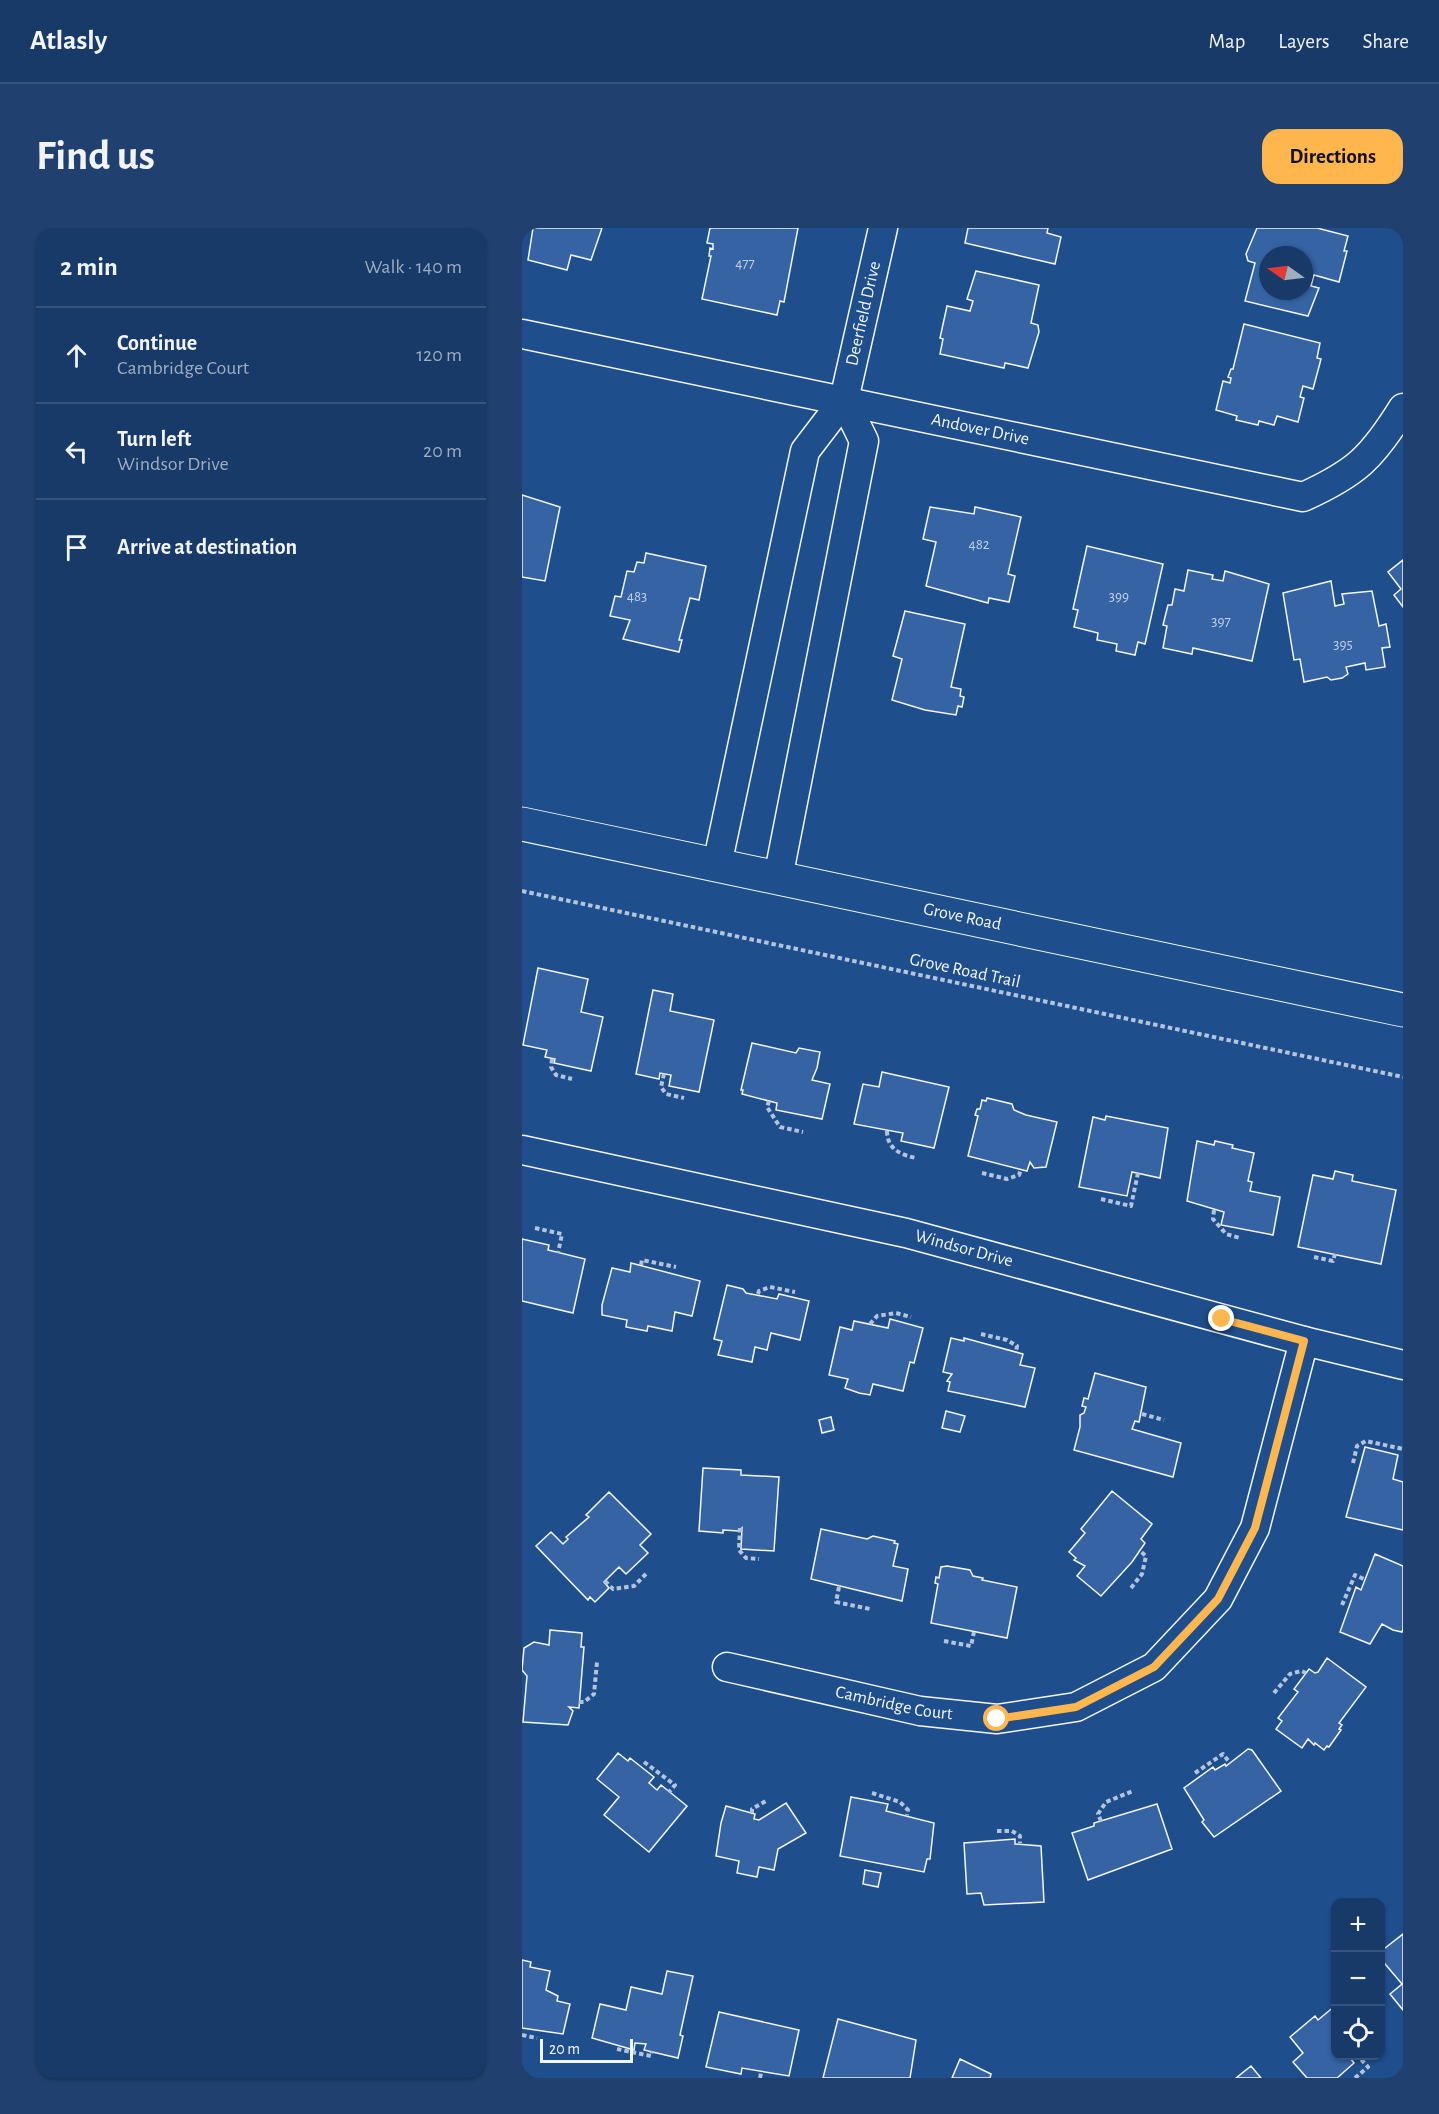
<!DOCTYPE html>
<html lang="en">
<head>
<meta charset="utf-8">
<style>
	:root { --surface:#173a69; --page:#20416f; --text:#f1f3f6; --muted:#9eadc0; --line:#36547d; --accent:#ffb74d }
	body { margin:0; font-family:"Alegreya Sans",sans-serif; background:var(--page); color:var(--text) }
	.controls { position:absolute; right:18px; bottom:18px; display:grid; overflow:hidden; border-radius:12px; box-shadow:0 2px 4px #0004 }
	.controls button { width:54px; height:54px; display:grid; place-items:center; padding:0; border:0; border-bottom:2px solid var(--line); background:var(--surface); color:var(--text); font:30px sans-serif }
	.compass { position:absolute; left:737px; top:18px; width:54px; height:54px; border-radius:50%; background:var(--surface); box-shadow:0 2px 4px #0004; rotate:284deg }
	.scale { position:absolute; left:18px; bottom:15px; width:93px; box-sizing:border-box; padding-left:6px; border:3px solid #f2f6ff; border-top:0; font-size:16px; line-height:21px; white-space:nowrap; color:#f2f6ff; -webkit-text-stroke:4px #1f4e8c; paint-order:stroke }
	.stop { position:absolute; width:18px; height:18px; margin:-14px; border:4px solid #ffb74d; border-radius:50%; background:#fff }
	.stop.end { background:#ffb74d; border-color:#fff; box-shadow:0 2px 6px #0008 }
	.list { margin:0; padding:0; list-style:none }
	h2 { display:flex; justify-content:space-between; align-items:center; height:78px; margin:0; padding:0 24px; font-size:26px }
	h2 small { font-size:20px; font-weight:400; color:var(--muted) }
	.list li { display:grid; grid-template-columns:39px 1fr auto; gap:18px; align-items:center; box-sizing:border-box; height:96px; padding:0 24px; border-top:2px solid var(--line) }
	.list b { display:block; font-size:22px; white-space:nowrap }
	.list p { margin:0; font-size:20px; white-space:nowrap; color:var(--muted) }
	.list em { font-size:20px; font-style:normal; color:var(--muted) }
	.icon { flex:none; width:33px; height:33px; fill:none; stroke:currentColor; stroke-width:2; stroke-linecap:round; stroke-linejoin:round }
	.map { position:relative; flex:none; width:881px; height:1850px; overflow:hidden; border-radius:18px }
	header { display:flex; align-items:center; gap:36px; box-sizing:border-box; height:84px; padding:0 30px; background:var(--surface); border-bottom:2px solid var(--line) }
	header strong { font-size:28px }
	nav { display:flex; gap:33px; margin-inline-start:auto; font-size:21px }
	.intro { display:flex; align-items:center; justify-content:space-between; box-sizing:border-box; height:144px; padding:0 36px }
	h1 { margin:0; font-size:42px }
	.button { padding:15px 27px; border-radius:18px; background:var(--accent); color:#111; font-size:21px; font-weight:700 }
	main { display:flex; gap:36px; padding:0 36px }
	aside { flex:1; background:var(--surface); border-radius:18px; box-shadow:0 2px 4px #0004 }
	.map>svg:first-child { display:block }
</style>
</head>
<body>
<header>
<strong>Atlasly</strong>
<nav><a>Map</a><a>Layers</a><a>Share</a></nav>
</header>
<div class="intro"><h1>Find us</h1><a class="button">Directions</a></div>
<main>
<aside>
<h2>2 min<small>Walk · 140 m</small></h2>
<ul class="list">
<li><svg class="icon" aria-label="ahead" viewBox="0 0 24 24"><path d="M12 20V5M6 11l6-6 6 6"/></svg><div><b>Continue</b><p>Cambridge Court</p></div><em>120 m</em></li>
<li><svg class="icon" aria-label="left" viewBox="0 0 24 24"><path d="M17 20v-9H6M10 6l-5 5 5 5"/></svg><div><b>Turn left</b><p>Windsor Drive</p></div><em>20 m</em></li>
<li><svg class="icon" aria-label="arrive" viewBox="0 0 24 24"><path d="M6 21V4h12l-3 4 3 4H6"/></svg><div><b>Arrive at destination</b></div></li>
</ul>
</aside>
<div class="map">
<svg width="881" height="1850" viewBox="0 0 881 1850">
	<rect width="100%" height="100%" fill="#1f4e8c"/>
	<path fill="#3563a3" stroke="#f2f6ff" stroke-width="1.5" fill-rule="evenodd" d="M11,0H80L69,32L49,27L45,42L6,32Z
		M188,0H276L262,74L258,73L255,87L180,71L189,28H187L188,20L191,21V16L185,15Z
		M446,0H526L525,5L539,9L533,36L443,15Z
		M735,0H795L826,8L822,23H825L817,54L792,47L789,58L797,60L786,88L723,73L733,35L726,33L724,26ZM746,27H782V63H746Z
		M454,43L517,57L509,95L516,97L517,104L506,140L483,135L482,140L418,126L421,111L418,110L425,78L448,83L451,73L445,71Z
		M722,96L798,115L795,130L799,131L791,161L781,158L778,169L782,170L776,194L755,188L752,197L737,193L736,197L714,192L715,188L694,182L701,153L708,155L709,150L706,149L709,141H711Z
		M0,267L38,279L23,353L0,349Z
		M408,279L452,286L453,279L499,289L486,346L493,348L487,374L467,370L466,375L404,358L414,314L401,311Z
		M565,318L641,336L623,416L616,414L613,427L594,423L595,416L575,412L576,405L552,399L556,382L551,381Z
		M124,325L184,338L177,372L168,370L157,412H160L157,424L101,411L108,392L88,388L93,368L99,369L105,343L112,344L115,334L122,335Z
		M881,332V379L872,367L879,361L866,344Z
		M666,342L691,347L690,351L701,353L703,343L747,356L730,433L671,420L670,426L641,420L645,398L641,397L646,377H650L653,361L662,363Z
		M809,353L813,378L822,376L820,366L850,363L857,398L864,396L868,419L860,420L863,439L844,442L843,435L824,439L826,446L820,450L809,452L805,449L782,454L778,431L772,432L761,365Z
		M383,383L443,396L429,459L439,461L438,468L442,469L440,479L436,478L434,487L403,482L370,472L380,431L371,428Z
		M16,740L66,751L59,784L81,789L69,843L32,835L33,831L23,829L25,822L1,817Z
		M131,762L151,766L148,783L192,792L177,864L147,858L149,847L138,845L137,851L114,846Z
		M230,815L274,825L277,820L298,824L295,840L290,852L308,856L300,891L254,882L255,875L220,866L221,862H219Z
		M360,844L427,859L412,920L379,913L381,905L332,896L341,856L357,859Z
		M465,870L490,876L492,882L504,887L535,894L524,939L512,940L508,934L505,943L446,928L456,888L453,887L455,881H458L460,872L464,873Z
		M584,888L646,900L638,950L610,944L605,968L557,959L571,889L583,892Z
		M675,913L692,917L693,913L711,917L710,920L732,925L726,953L730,954L728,963L758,969L751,1007L699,997L702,984L665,973Z
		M813,943L831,947L830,953L874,962L859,1036L776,1019L791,947L811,951Z
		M0,1011L27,1017L26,1022L63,1031L51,1085L0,1073Z
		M109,1035L178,1053L170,1088L153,1084L150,1103L126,1098L125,1103L104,1099L105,1092L80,1087V1077L90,1040L108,1044Z
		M205,1057L221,1061L224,1065L255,1071L257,1066L287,1073L278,1112L249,1105L245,1122L233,1119L230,1134L196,1127L200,1113L192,1111Z
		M368,1091L401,1100L392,1135L388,1134L381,1163L351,1156L348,1167L337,1165L323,1160L326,1151L307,1147L318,1099L330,1102L332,1093L366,1100Z
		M429,1110L442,1113V1110L501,1126L498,1137L513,1140L503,1179L426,1163L428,1154L425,1153L430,1146L421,1144Z
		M573,1145L624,1159L617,1194L613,1193L610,1201L659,1215L651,1249L552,1222L558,1199V1187L562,1185L564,1179L560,1178L562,1170L566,1171Z
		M424,1183L443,1188L438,1204L420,1200Z
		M309,1189L312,1202L300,1205L297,1192Z
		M843,1219L876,1227L871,1251L881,1254V1302L824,1289Z
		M181,1240L219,1242V1247L257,1249L252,1323L219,1321L220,1300L217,1303L201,1302V1305L177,1303Z
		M590,1263L630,1296L619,1311L623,1315L610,1334L579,1368L555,1348L563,1338L552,1332L554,1330L547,1324L563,1305L559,1301Z
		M87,1264L129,1306L118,1317L126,1325L104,1346L97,1339L82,1354L87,1360L73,1374L68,1369L66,1372L14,1318L29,1304L41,1316L46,1311L44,1309L67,1289L64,1287Z
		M299,1301L345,1311L351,1308L373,1313L372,1315L376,1316L371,1338L386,1341L380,1373L289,1351Z
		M853,1326L881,1338V1401L880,1404L871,1402L860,1396L848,1416L818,1404L834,1359L839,1362Z
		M425,1338L448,1342L451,1348L461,1350L460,1352L495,1359L485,1410L409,1395L416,1356L413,1355L414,1349L417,1350L419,1339Z
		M28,1402L60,1405L59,1419H62L57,1480L47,1479L51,1483L46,1497L1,1494L5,1448L0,1442L2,1420L12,1414L27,1417Z
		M805,1430L844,1459L817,1495L820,1497L817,1501L819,1502L807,1519L805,1518L802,1522L793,1515L792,1517L786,1511L780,1520L754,1501L760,1493L756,1490L776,1464L772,1461L787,1441L793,1445L796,1444Z
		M726,1521L730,1522L759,1563L692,1609L680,1594L682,1592L662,1560L691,1539L693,1542L703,1536L704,1538Z
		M96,1525L106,1533L108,1530L132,1549L127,1555L135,1562L139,1557L165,1578L127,1624L82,1587L97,1569L75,1551Z
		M329,1569L366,1576L364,1583L412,1595L408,1631H405L402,1644L318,1628Z
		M264,1575L284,1605L256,1621L252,1642L237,1639L235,1649L215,1645L217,1633L194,1628L199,1595L204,1578L233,1586L232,1591L237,1592Z
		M635,1576L650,1621L566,1652L550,1605L572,1598V1595Z
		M493,1611V1616L519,1618L522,1674L462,1677L459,1665L445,1666L442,1615Z
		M343,1642L359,1645L356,1659L341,1656Z
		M881,1706V1782L868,1766L880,1756L858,1730V1724Z
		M0,1732L9,1734L8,1739L28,1743L24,1762L36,1768L35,1773L48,1776L41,1806L0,1800Z
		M145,1743L171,1748L158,1807L161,1808L156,1830L122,1822L124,1816L113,1815L112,1822L70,1810L78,1776L104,1782L109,1759L140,1766Z
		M814,1777V1828H831L828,1830L832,1835L815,1850H785L771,1834L781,1825L768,1809L793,1788L796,1792Z
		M197,1784L277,1802L267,1848L220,1840L219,1846L184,1839Z
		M316,1791L394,1812L388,1850H301Z
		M438,1831L469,1846L468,1850H430Z
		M729,1838L739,1850H714Z"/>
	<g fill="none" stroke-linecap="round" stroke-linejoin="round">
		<defs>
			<g id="minor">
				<path id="s1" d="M0,106L781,269C834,245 850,230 881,180"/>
				<path id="s2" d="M195,637L283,223L322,172L361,0"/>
				<path d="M256,650L342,213L322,172"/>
				<path id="s3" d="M0,922L384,1005L782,1113L881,1137"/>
				<path id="s4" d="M205,1439L398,1483L475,1491L554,1479L632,1439L696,1371L733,1300L782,1113"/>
			</g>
			<g id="tertiary">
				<path id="s5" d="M0,596L881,782"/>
			</g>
		</defs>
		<use href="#minor" stroke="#f2f6ff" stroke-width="31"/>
		<use href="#tertiary" stroke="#f2f6ff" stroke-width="35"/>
		<path stroke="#b3c4dc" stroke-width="4" stroke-dasharray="4.5 3" stroke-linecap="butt" d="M0,663L881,849
			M30,831L29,839L34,847L50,851
			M142,846L139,859L144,866L162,870
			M247,873L245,879L258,899L281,904
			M365,903C365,921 379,927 394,930
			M460,945L485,951L497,947L499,941
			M579,971L609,978L616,945
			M692,982L691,991L704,1006L718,1010
			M13,1000L40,1006L36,1025
			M792,1029L811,1033L813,1026
			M119,1037L120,1032L154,1039
			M236,1066L237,1063L248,1059L273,1064
			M348,1096L355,1088L374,1085L389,1089
			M459,1106L485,1112L495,1118L494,1124
			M620,1186L642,1192
			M831,1235L835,1218L844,1213L881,1221
			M218,1300L217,1322L224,1330L237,1331
			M83,1353L91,1361L112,1358L124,1346
			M317,1359L314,1374L348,1381
			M609,1360L620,1346L624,1328L617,1322
			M820,1377L833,1347L844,1352
			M422,1413L449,1418L452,1404
			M752,1465L768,1446L779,1443L784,1445
			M57,1474H62L72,1466L75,1434
			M122,1534L153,1557L147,1564
			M673,1545L701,1526L708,1535
			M350,1565L378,1574L386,1582L385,1587
			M230,1585V1581L244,1573
			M579,1593L576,1586L584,1574L611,1563
			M475,1603H490L498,1608V1615
			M0,1807L15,1810
			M95,1821L129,1828L130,1823
			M238,1850L239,1845
			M833,1850L846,1839L836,1828"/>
		<use href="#minor" stroke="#1f4e8c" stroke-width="28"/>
		<use href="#tertiary" stroke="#1f4e8c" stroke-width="33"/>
	</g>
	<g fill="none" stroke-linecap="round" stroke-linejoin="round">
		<path stroke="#ffb74d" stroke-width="8" d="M475,1491L554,1479L632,1439L696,1371L733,1300L782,1113L700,1091"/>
	</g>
	<g text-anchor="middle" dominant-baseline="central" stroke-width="4.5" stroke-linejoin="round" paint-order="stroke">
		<g font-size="15" fill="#c3d1e8">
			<text x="223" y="35">477</text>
			<text x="457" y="316">482</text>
			<text x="115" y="368">483</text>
			<text x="597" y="368">399</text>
			<text x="699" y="393">397</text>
			<text x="821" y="416">395</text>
		</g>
		<g font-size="18" fill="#f2f6ff" stroke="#1f4e8c">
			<text stroke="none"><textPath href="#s2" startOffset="576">Deerfield Drive</textPath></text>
			<text stroke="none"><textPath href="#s1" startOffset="468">Andover Drive</textPath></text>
			<text stroke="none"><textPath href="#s5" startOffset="450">Grove Road</textPath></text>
			<text transform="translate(443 743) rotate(12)">Grove Road Trail</text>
			<text stroke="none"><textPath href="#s3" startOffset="453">Windsor Drive</textPath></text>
			<text stroke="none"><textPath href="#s4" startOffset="171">Cambridge Court</textPath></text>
		</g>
	</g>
</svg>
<div class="controls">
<button>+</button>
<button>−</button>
<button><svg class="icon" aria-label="locate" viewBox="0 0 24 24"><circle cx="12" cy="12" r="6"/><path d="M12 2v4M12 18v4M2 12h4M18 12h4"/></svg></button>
</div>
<svg class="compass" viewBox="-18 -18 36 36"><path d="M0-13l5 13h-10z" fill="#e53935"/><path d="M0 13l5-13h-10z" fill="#9eadc0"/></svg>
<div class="scale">20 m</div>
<div class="stop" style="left:475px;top:1491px"></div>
<div class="stop end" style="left:700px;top:1091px"></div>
</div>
</main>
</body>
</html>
